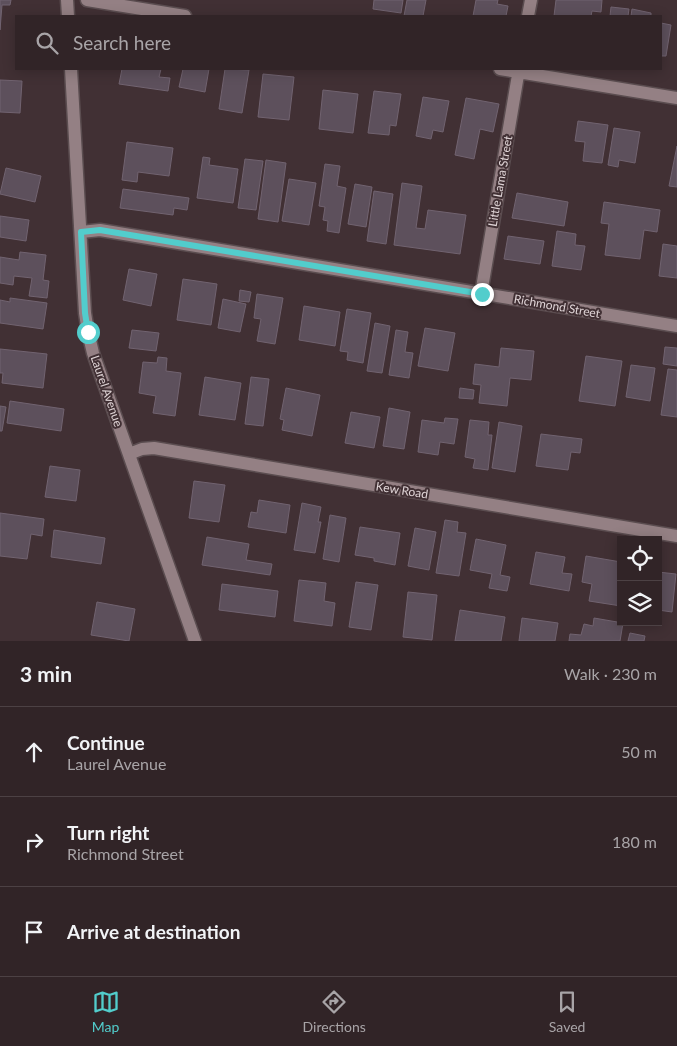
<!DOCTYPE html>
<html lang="en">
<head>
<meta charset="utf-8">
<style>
	:root { --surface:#312427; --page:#3d3033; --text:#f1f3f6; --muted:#a8a4a7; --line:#4c4144; --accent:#52cdcc }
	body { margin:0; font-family:Lato,sans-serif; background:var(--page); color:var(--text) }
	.controls { position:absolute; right:15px; bottom:15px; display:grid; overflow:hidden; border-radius:0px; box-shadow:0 2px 12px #0003 }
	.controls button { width:45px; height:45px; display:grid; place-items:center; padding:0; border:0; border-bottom:1px solid var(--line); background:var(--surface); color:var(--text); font:25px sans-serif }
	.stop { position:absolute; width:15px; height:15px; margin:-11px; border:4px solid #52cdcc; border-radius:50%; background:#fff }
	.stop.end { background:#52cdcc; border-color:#fff; box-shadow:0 1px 5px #0008 }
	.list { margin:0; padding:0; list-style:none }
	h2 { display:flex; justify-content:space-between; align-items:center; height:65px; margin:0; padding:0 20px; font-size:21px }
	h2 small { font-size:16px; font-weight:400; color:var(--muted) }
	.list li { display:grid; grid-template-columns:32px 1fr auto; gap:15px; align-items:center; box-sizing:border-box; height:90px; padding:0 20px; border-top:1px solid var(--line) }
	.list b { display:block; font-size:19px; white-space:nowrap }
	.list p { margin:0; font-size:16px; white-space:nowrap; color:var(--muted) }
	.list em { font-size:16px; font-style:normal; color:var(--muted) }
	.icon { flex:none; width:28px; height:28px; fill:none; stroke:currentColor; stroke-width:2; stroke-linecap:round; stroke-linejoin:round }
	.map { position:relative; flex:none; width:677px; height:641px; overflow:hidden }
	.search { position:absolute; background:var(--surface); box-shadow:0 2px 12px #0003; left:15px; right:15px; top:15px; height:55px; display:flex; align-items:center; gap:12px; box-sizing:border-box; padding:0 18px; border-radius:0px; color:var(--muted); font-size:19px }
	.sheet { height:335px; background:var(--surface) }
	nav { display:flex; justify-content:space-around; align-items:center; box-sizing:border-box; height:70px; border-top:1px solid var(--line); background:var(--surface); font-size:14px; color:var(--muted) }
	nav a { display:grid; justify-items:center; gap:2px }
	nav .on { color:var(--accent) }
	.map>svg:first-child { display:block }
</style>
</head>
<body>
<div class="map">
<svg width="677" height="641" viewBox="0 0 677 641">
	<rect width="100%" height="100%" fill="#413034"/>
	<path fill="#5d505c" stroke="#716370" d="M0,0H11L10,5H2L0,30Z
		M374,0H403L401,13L373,9Z
		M407,0H426L423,16H404Z
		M476,0H498L497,4L508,6L506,16H473Z
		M556,0H602L601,12L592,11L591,16H554Z
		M611,7L629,9L628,16H610Z
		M632,9L651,13V16H631Z
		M661,23L671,25L666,56H661Z
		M122,69H161L159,77L170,78L168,91L119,84Z
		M183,69H209L205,92L179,87Z
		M225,69L249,70L242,113L219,109Z
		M263,74L294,77L289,120L258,117Z
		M0,80L22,81L20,113L0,112Z
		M323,90L358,94L353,133L319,129Z
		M374,91L401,94L396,126L390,125L389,135L368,133Z
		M423,97L449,101L443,132L433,130L431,139L416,136Z
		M466,98L499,104L493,132L480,129L474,159L455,155Z
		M578,121L608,125L602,163L583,161L585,142L575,141Z
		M614,128L640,132L635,163L619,160L618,167L608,165Z
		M127,142L173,148L169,176L138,172L137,182L122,180Z
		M677,146V187L669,186Z
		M203,157L210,158L209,165L238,169L233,203L197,198Z
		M245,159L263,161L256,210L238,208Z
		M266,160L286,163L278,222L258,219Z
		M325,164L340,166L337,186L346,188L339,233L327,231L328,221L323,220L325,207L319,206Z
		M6,168L41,176L35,202L0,194Z
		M289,179L316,183L309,225L282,221Z
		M402,183L422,186L416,228L425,229L428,210L466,215L460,254L394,245Z
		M355,184L372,187L366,227L348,224Z
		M123,189L189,198L187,210L174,208L173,215L120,208Z
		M374,191L393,194L386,244L367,241Z
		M517,193L568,202L564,226L512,218Z
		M604,202L660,210L657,232L644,230L640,259L605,255L609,224L601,223Z
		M0,216L29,220L26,241L0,237Z
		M557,231L576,234L575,245L585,246L581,270L552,266Z
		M508,236L544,241L540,264L504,259Z
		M663,244L677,246V278L659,276Z
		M20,252L46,255L43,280L49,281L47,298L29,296L32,278L14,276L13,285L0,283V257L19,260Z
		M129,269L157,274L151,306L123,300Z
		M183,279L217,284L211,325L177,320Z
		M240,290L251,292L249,302L239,301Z
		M257,294L283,298L275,344L257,341L261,319L254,318Z
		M10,298L47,303L43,329L0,323V300L10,302Z
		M223,299L246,304L240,332L218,328Z
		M304,306L340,312L335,346L299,340Z
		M347,309L371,313L363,363L347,360L348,352L340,351Z
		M375,323L390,326L382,373L367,371Z
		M425,328L455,333L448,371L418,366Z
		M132,330L159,333L156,351L129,348Z
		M396,330L408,332L405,352L413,353L409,378L389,375Z
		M665,347L677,348V366L663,364Z
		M501,348L534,351L531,380L510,378L507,406L479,403L481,385L473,384L475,364L499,367Z
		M0,349L47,354L43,388L2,383L3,373H0Z
		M586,356L622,361L615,406L579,401Z
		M158,357L167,358L166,371L181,373L175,416L153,413L156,396L139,393L143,362L157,363Z
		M631,365L655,368L650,401L626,397Z
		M668,369L677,370V417L661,415Z
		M205,377L241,383L235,420L199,415Z
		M251,377L269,379L263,426L245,424Z
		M286,388L320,395L312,436L282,430L284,420L280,419Z
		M460,388L474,390L473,399L459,398Z
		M10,401L64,409L61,431L7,423Z
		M0,406L6,407L2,431H0Z
		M389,408L410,412L404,449L383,446Z
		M351,412L380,417L374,448L345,443Z
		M445,418L458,419L454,444L440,442L438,455L418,452L422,420L444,423Z
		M470,420L489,422L488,435H492L488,470L473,468L475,459L465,457Z
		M499,422L522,426L515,472L492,468Z
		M541,434L582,439L580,453L571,452L568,470L536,466Z
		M50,466L80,470L76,501L45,497Z
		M194,481L225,485L219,522L189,518Z
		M259,500L290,505L286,533L248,527L251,512L257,513Z
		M302,503L321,507L318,522H321L315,553L294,550Z
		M0,513L44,519L42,536L31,534L27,559L0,556Z
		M330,515L346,518L339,562L323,559Z
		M445,520L458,522L457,532L466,533L459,576L436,573Z
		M360,527L400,533L395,565L374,561V558L355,555Z
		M415,528L436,532L429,570L408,566Z
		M54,530L105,538L101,564L51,557Z
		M207,537L249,544L246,560L272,564L270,575L202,565Z
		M476,539L506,545L500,575L510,577L507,591L489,588L492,574L470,570Z
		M536,552L565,557L562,573L572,574L569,591L530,584Z
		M586,556L621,562V606L589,601L592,584L582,582Z
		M658,572L676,574L672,612L658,610Z
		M299,580L326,583L324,601L335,603L332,626L294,621Z
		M356,582L378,585L371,630L349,627Z
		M222,584L278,591L275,617L219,610Z
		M408,592L437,595L432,640L403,637Z
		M97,602L135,609L129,641L91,635Z
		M460,610L505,617L501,641H455Z
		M522,618L558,623L555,641H519Z
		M594,618L623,623L620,641H569L570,634L581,635L584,624L593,626Z
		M630,633L645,636L644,641H628Z"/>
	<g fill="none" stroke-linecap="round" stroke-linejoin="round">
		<defs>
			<path id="minor" d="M67,0L68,16
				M87,0L185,16
				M528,16L531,0
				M71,69L85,313L88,332L93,353L195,641
				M500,69L677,98
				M81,232L100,230L677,326
				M481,294L519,69
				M129,454L142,449L154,448L677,536"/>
		</defs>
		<use href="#minor" stroke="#5b4d50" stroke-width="15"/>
		<use href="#minor" stroke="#948084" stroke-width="12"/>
	</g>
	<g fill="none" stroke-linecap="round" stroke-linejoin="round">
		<path stroke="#52cdcc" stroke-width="6" d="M88,332L85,313L81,232L100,230L482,294"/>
	</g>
	<g text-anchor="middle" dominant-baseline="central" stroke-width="4" stroke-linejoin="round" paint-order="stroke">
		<g font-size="12" fill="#e0d5d7" stroke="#413034">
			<text transform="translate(500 181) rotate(-80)">Little Lama Street</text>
			<text transform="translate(557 306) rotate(10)">Richmond Street</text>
			<text transform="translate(107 391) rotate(71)">Laurel Avenue</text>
			<text transform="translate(402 490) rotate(9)">Kew Road</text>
		</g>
	</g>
</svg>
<div class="controls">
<button><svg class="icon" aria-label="locate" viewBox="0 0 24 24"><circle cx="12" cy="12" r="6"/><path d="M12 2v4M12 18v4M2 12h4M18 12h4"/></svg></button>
<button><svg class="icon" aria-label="layers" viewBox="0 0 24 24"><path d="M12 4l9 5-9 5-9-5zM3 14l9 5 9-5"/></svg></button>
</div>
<div class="stop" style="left:88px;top:332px"></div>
<div class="stop end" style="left:482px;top:294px"></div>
<div class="search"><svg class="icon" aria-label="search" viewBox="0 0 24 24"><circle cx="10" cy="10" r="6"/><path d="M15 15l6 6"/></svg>Search here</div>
</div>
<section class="sheet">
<h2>3 min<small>Walk · 230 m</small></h2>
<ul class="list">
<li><svg class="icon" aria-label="ahead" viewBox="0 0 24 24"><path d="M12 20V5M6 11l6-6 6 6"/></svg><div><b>Continue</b><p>Laurel Avenue</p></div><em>50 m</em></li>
<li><svg class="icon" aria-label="right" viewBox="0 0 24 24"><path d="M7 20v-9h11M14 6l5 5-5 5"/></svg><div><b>Turn right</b><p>Richmond Street</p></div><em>180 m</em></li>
<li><svg class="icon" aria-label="arrive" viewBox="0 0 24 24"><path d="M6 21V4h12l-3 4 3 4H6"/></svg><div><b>Arrive at destination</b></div></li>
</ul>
</section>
<nav>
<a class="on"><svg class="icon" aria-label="map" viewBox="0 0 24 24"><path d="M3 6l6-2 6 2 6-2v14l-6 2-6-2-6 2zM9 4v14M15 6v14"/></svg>Map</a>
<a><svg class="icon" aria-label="directions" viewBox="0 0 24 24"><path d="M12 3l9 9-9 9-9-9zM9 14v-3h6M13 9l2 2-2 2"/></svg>Directions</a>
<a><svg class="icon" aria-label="saved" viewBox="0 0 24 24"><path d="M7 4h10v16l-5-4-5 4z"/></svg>Saved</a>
</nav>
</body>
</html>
